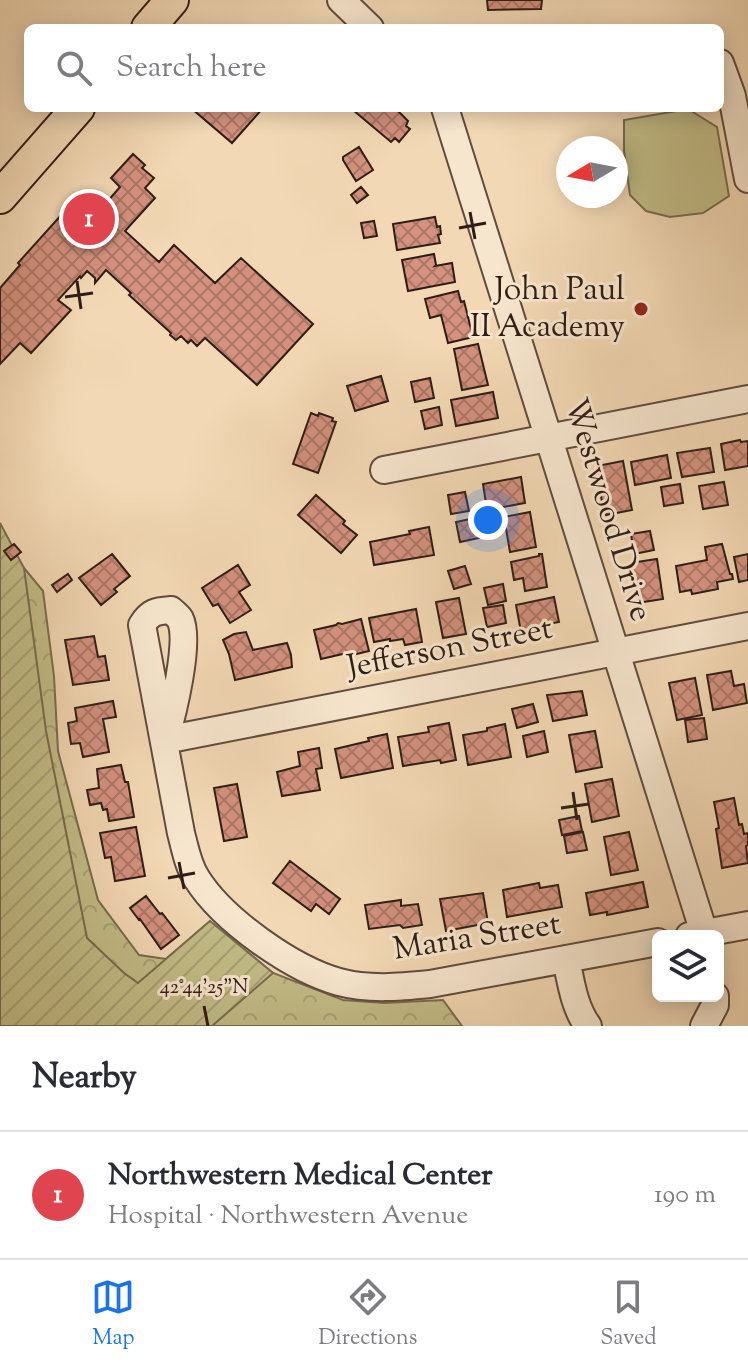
<!DOCTYPE html>
<html lang="en">
<head>
<meta charset="utf-8">
<style>
	:root { --surface:#fff; --page:#f2f2f3; --text:#2b2b33; --muted:#7c7c81; --line:#e1e1e2; --accent:#1a73e8 }
	body { margin:0; font-family:"Sorts Mill Goudy",serif; background:var(--page); color:var(--text) }
	.controls { position:absolute; right:24px; bottom:24px; display:grid; overflow:hidden; border-radius:12px; box-shadow:0 4px 20px #0003 }
	.controls button { width:72px; height:72px; display:grid; place-items:center; padding:0; border:0; border-bottom:2px solid var(--line); background:var(--surface); color:var(--text); font:40px sans-serif }
	.compass { position:absolute; left:556px; top:136px; width:72px; height:72px; border-radius:50%; background:var(--surface); box-shadow:0 4px 20px #0003; rotate:260deg }
	.you { position:absolute; left:488px; top:520px; width:28px; height:28px; margin:-20px; border:6px solid #fff; border-radius:50%; background:#1a73e8; box-shadow:0 0 0 12px #1a73e833 }
	.badge { display:grid; place-items:center; width:52px; height:52px; border-radius:50%; background:var(--accent); color:#fff; font-size:26px; font-weight:700 }
	.pin { position:absolute; translate:-50% -50%; border:4px solid #fff; box-shadow:0 2px 8px #0006 }
	.list { margin:0; padding:0; list-style:none }
	h2 { display:flex; justify-content:space-between; align-items:center; height:104px; margin:0; padding:0 32px; font-size:34px }
	h2 small { font-size:26px; font-weight:400; color:var(--muted) }
	.list li { display:grid; grid-template-columns:52px 1fr auto; gap:24px; align-items:center; box-sizing:border-box; height:128px; padding:0 32px; border-top:2px solid var(--line) }
	.list b { display:block; font-size:30px; white-space:nowrap }
	.list p { margin:0; font-size:26px; white-space:nowrap; color:var(--muted) }
	.list em { font-size:26px; font-style:normal; color:var(--muted) }
	.icon { flex:none; width:44px; height:44px; fill:none; stroke:currentColor; stroke-width:2; stroke-linecap:round; stroke-linejoin:round }
	.map { position:relative; flex:none; width:748px; height:1026px; overflow:hidden }
	.search { position:absolute; background:var(--surface); box-shadow:0 4px 20px #0003; left:24px; right:24px; top:24px; height:88px; display:flex; align-items:center; gap:20px; box-sizing:border-box; padding:0 28px; border-radius:12px; color:var(--muted); font-size:30px }
	.sheet { height:232px; background:var(--surface) }
	nav { display:flex; justify-content:space-around; align-items:center; box-sizing:border-box; height:112px; border-top:2px solid var(--line); background:var(--surface); font-size:22px; color:var(--muted) }
	nav a { display:grid; justify-items:center; gap:4px }
	nav .on { color:var(--accent) }
	.map>svg:first-child { display:block }
</style>
</head>
<body>
<div class="map">
<svg width="748" height="1026" viewBox="0 0 748 1026">
	<defs>
		<pattern id="forest-crowns" width="20" height="18" patternUnits="userSpaceOnUse" patternTransform="scale(2)"><rect width="20" height="18" fill="#c2bc87"/><path d="M2 6a3 3 0 1 1 6 0M12 15a3 3 0 1 1 6 0" fill="none" stroke="#a7a174"/></pattern>
		<pattern id="garden-furrows" width="10" height="10" patternUnits="userSpaceOnUse" patternTransform="scale(2)"><rect width="10" height="10" fill="#c2bc87"/><path d="M-1 1l2-2M0 10L10 0M9 11l2-2" fill="none" stroke="#a7a174"/></pattern>
		<pattern id="building-cross-hatch" width="8" height="8" patternUnits="userSpaceOnUse" patternTransform="scale(2)"><rect width="8" height="8" fill="#d3917e"/><path d="M0 0l8 8M0 8l8-8" fill="none" stroke="#ac7666"/></pattern>
	</defs>
	<rect width="100%" height="100%" fill="#f2d8b4"/>
	<filter id="stains"><feTurbulence type="fractalNoise" baseFrequency=".0025" numOctaves="4"/><feColorMatrix values="0 0 0 0 .2 0 0 0 0 .09 0 0 0 0 .02 0 0 0 .5 -.17"/></filter>
	<radialGradient id="worn" r=".72"><stop offset=".6" stop-color="#630" stop-opacity="0"/><stop offset="1" stop-color="#630" stop-opacity=".3"/></radialGradient>
	<path fill="url(#forest-crowns)" stroke="#786c4e" stroke-width="2" d="M24,568L43,591L54,676L58,751L98,900L139,955L166,959L210,921L273,973L343,1000L384,1003L443,1000L462,1026H0V613Z"/>
	<path fill="url(#garden-furrows)" stroke="#786c4e" stroke-width="2" d="M0,523L24,568L46,731L87,938L124,973L138,983L210,921L273,973L212,1026H0Z"/>
	<path fill="#c2bc87" stroke="#786c4e" stroke-width="2" d="M688,109L717,127L729,196L703,213L670,217L646,211L630,195L624,151V120Z"/>
	<path fill="url(#building-cross-hatch)" stroke="#2f1d15" stroke-width="2" d="M487,0H542L541,9L488,10Z
		M191,108H263L232,143Z
		M354,108H395L408,121L406,126L410,129L399,142L395,138L391,142L353,110Z
		M359,147L373,170L356,181L343,160V157Z
		M133,154L145,165L142,168L154,178L145,188L155,198L125,231L159,262L174,245L215,283L241,258L313,324L257,385L205,338L197,346L191,340L188,343L181,336L176,340L170,335L171,333L129,295L131,293L106,270L95,283V278L87,271L81,278L80,276L58,300L71,310L31,353L20,343L0,364V288L20,265L18,263L82,192L101,209L120,187L111,178Z
		M361,187L368,195L357,203L351,195Z
		M435,217L437,227L440,226L441,234L438,235L440,243L397,250L393,224Z
		M374,221L377,236L364,238L361,223Z
		M434,254L436,265L435,266L452,263L455,282L408,291L402,260Z
		M458,291L461,302L464,301L473,337L448,343L441,315L430,318L425,299Z
		M478,344L488,385L462,390L454,349Z
		M381,376L388,401L355,411L347,386Z
		M430,378L434,398L415,402L411,382Z
		M493,392L498,418L456,426L451,400Z
		M439,407L442,425L425,429L421,411Z
		M311,413L318,416L319,413L333,418L332,421L336,422L318,473L293,464Z
		M740,440L741,442L748,441V466L725,470L721,444Z
		M710,448L714,472L682,477L677,453Z
		M667,455L671,478L635,485L631,462Z
		M623,461L632,510L606,515L604,503H602L597,466Z
		M521,477L525,503L487,510L483,484Z
		M724,482L728,505L703,509L699,486Z
		M680,484L683,503L664,506L661,487Z
		M465,492L469,511L451,514L448,495Z
		M316,495L345,521L343,524L357,535L341,553L298,515Z
		M530,512L536,547L510,552L504,517Z
		M475,518L479,538L460,542L456,522Z
		M429,527L434,555L374,565L370,542L410,534L409,531Z
		M650,531L654,550L634,554L631,534Z
		M14,544L21,552L11,560L4,551Z
		M722,544L730,574H732L733,579L717,582L718,589L692,594L691,590L680,592L676,566L707,560L705,547Z
		M112,554L130,576L114,589L117,592L101,605L79,578Z
		M539,554H542L547,587L525,591L523,578L514,580L511,562L539,556Z
		M748,554V580L739,582L734,557Z
		M657,559L663,599L637,603L630,563Z
		M238,565L250,585L239,592L251,610L230,623L218,604L213,606L202,588Z
		M465,566L471,584L454,589L448,571Z
		M68,574L72,580L57,592L52,585Z
		M503,584L506,601L488,605L484,588Z
		M554,597L559,622L543,625L544,628L521,632L516,605Z
		M459,598L466,634L443,638L436,602Z
		M503,605L506,623L487,627L483,608Z
		M416,609L422,642L405,645L403,639L390,641V639L374,642L369,618Z
		M361,619L369,651L348,656L347,653L321,659L314,630L336,625L338,623L342,624Z
		M246,632L253,650L287,643L291,655L292,667L235,680L229,654L223,640L234,634Z
		M94,636L98,657L105,656L109,680L73,685L65,640Z
		M731,671L734,686L744,684L747,703L713,710L707,675Z
		M695,678L702,715L677,720L669,683Z
		M582,691L587,715L553,721L547,695Z
		M113,701L116,717L103,719L109,752L83,757L80,743L71,744L68,723L77,721L75,708Z
		M533,704L538,722L517,728L512,709Z
		M704,718L707,739L688,742L685,720Z
		M449,723L456,760L441,763L440,760L403,766L398,737L429,732L428,727Z
		M505,724L511,757L468,765L463,735L487,731V728Z
		M544,731L548,752L527,757L523,736Z
		M595,731L602,767L576,772L569,735Z
		M387,734L393,768L341,778L335,749L369,741L368,738Z
		M319,748L322,768L316,769L320,790L282,796L277,772L300,766L298,752Z
		M121,765L125,782H128L134,817L109,821L107,809L103,810L101,803L90,805L87,790L99,788L97,769Z
		M612,779L619,816L592,822L585,784Z
		M237,784L247,837L224,841L214,788Z
		M734,798L739,825L742,824L744,834L748,833V845L746,846L748,863L722,868L716,829L719,828L714,802Z
		M579,816L582,831L562,835L559,820Z
		M136,827L145,876L115,881L111,857L105,858L100,833Z
		M583,832L587,850L567,853L564,836Z
		M629,832L638,870L611,875L604,837Z
		M290,861L340,899L329,914L316,904L311,911L273,883Z
		M643,882L648,907L607,915V912L590,915L586,893Z
		M539,883L540,888L558,885L562,907L507,917L503,890Z
		M483,893L488,923L446,931L440,899Z
		M146,896L160,914L162,913L179,935L161,949L140,919L139,920L130,908Z
		M401,900V906L418,904L422,925L403,928L400,925L369,929L365,905Z"/>
	<g fill="none" stroke-linecap="round" stroke-linejoin="round">
		<defs>
			<path id="minor" d="M341,0L370,28
				M720,63L732,96L748,179
				M445,108L705,936
				M384,470L748,399
				M165,740C172,716 191,641 180,619C178,616 174,613 171,610C156,611 150,612 142,625L181,833C185,848 188,866 197,879C223,920 292,969 339,982C369,990 400,987 430,984L658,942
				M165,740L748,626
				M689,936L748,925
				M566,959C571,982 574,1007 588,1026
				M704,1026L715,1005V996"/>
			<path id="major" d="M148,28L172,0
				M0,197L78,108"/>
		</defs>
		<use href="#minor" stroke="#604c3d" stroke-width="30"/>
		<use href="#major" stroke="#2f1d15" stroke-width="36"/>
		<use href="#minor" stroke="#f7e6ce" stroke-width="26"/>
		<use href="#major" stroke="#f2d8b4" stroke-width="32"/>
	</g>
	<path fill="none" stroke="#2f1d15" stroke-width="3" d="M470,212L475,239M459,228L486,223M77,281L81,309M65,297L93,293M573,792L577,820M561,808L589,804M179,862L184,889M168,878L195,873M204,1006L208,1026"/>
	<circle fill="#8f2418" stroke="#f7e6ce" stroke-width="3" cx="641" cy="309" r="8"/>
	<g text-anchor="middle" dominant-baseline="central" stroke-width="6" stroke-linejoin="round" paint-order="stroke">
		<g font-size="32" fill="#2f1d15" stroke="#f7e6ce" text-anchor="end">
			<text x="625" y="291">John Paul<tspan x="625" dy="37">II Academy</tspan></text>
		</g>
		<g font-size="32" fill="#2f1d15" stroke="#f7e6ce">
			<text transform="translate(607 510) rotate(73)">Westwood Drive</text>
			<text transform="translate(450 649) rotate(-11)">Jefferson Street</text>
			<text transform="translate(477 938) rotate(-9)">Maria Street</text>
		</g>
	</g>
	<g font-size="20" text-anchor="middle" fill="#2f1d15" stroke="#f7e6ce" stroke-width="6" stroke-linejoin="round" paint-order="stroke">
		<text x="204" y="993">42°44'25"N</text>
	</g>
	<rect width="100%" height="100%" filter="url(#stains)"/>
	<rect width="100%" height="100%" fill="url(#worn)"/>
</svg>
<div class="controls">
<button><svg class="icon" aria-label="layers" viewBox="0 0 24 24"><path d="M12 4l9 5-9 5-9-5zM3 14l9 5 9-5"/></svg></button>
</div>
<svg class="compass" viewBox="-18 -18 36 36"><path d="M0-13l5 13h-10z" fill="#e53935"/><path d="M0 13l5-13h-10z" fill="#7c7c81"/></svg>
<div class="you"></div>
<div class="pin badge" style="left:89px;top:219px;background:#e0444e">1</div>
<div class="search"><svg class="icon" aria-label="search" viewBox="0 0 24 24"><circle cx="10" cy="10" r="6"/><path d="M15 15l6 6"/></svg>Search here</div>
</div>
<section class="sheet">
<h2>Nearby<small></small></h2>
<ul class="list">
<li><span class="badge" style="background:#e0444e">1</span><div><b>Northwestern Medical Center</b><p>Hospital · Northwestern Avenue</p></div><em>190 m</em></li>
</ul>
</section>
<nav>
<a class="on"><svg class="icon" aria-label="map" viewBox="0 0 24 24"><path d="M3 6l6-2 6 2 6-2v14l-6 2-6-2-6 2zM9 4v14M15 6v14"/></svg>Map</a>
<a><svg class="icon" aria-label="directions" viewBox="0 0 24 24"><path d="M12 3l9 9-9 9-9-9zM9 14v-3h6M13 9l2 2-2 2"/></svg>Directions</a>
<a><svg class="icon" aria-label="saved" viewBox="0 0 24 24"><path d="M7 4h10v16l-5-4-5 4z"/></svg>Saved</a>
</nav>
</body>
</html>
